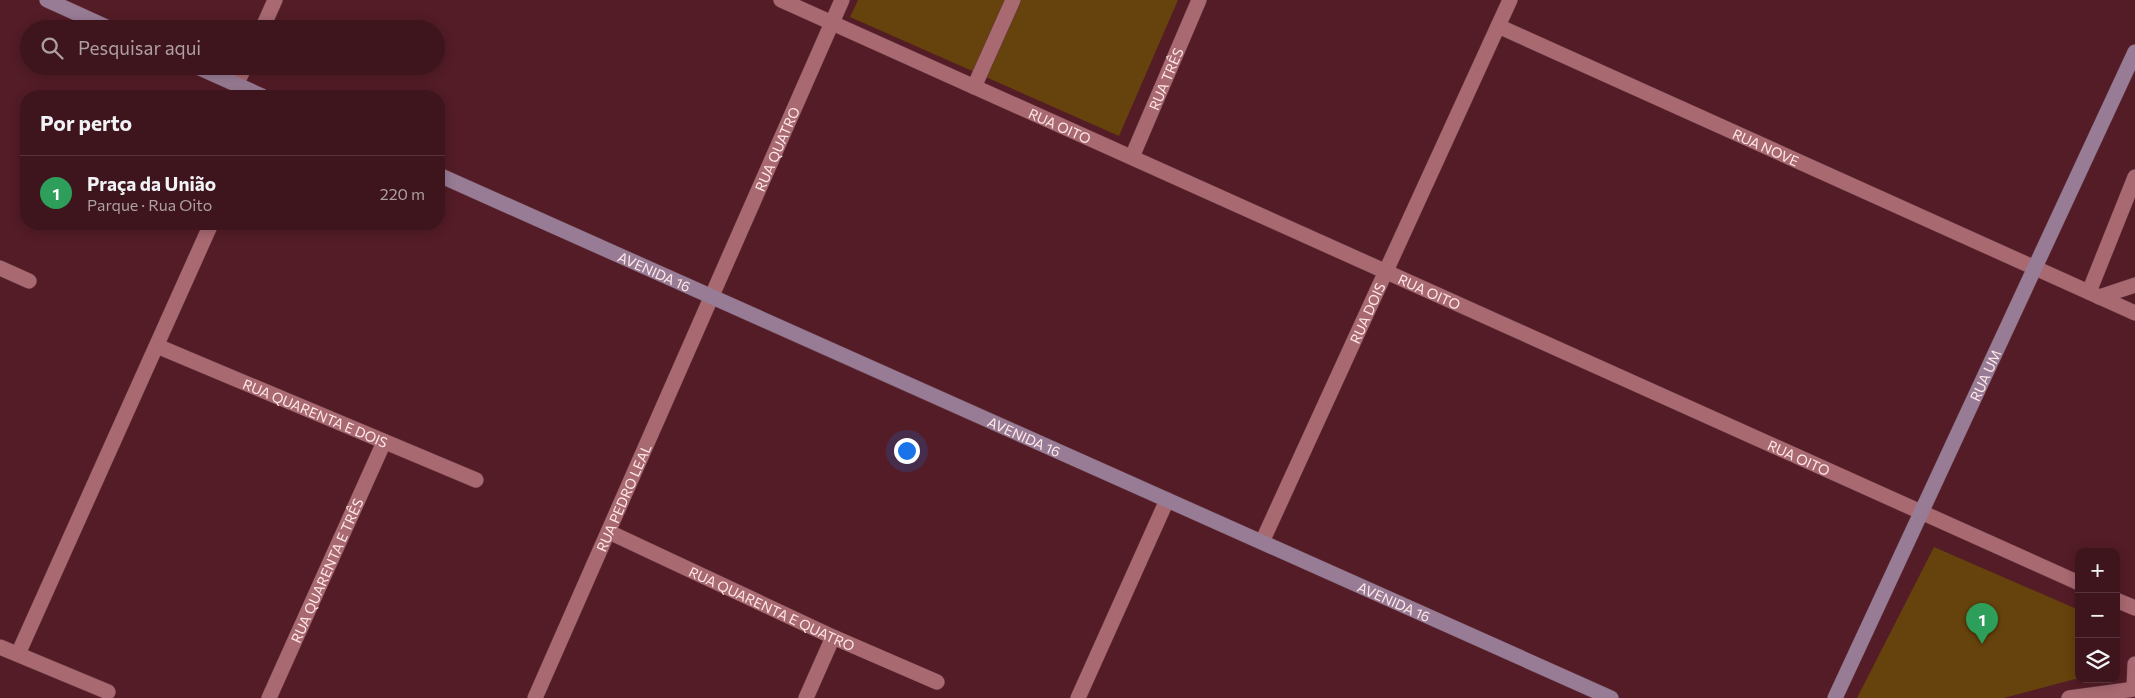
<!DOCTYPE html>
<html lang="pt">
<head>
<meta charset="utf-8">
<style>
	:root { --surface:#3e151c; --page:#492229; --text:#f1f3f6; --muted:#ad9fa3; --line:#57343b; --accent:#8c9099 }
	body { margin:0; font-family:Commissioner,sans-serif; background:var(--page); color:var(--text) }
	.controls { position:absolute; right:15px; bottom:15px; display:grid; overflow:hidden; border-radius:10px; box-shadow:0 2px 12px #0003 }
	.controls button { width:45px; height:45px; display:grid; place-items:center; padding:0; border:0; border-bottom:1px solid var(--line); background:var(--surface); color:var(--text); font:25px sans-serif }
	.you { position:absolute; left:906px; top:450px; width:18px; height:18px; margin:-12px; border:4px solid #fff; border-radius:50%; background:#1a73e8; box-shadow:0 0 0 8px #1a73e833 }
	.badge { display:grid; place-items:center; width:32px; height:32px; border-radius:50%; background:var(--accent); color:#fff; font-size:16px; font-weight:700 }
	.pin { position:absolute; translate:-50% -41px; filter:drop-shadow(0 1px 2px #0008) }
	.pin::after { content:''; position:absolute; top:26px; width:18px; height:15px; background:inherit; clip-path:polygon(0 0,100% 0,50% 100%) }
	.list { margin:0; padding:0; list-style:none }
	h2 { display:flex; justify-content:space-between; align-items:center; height:65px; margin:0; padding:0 20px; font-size:21px }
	h2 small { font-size:16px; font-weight:400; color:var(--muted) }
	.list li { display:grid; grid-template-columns:32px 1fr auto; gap:15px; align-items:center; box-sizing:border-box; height:75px; padding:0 20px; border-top:1px solid var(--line) }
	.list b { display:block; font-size:19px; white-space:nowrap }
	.list p { margin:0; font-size:16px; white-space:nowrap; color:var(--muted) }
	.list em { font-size:16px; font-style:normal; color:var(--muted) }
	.icon { flex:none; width:28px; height:28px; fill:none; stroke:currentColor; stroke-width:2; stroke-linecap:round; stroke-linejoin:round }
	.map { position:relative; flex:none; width:2135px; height:698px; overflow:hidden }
	.search { position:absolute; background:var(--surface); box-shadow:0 2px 12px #0003; left:20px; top:20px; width:425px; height:55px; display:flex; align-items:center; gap:12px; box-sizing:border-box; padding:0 18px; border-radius:28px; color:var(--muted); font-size:19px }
	.panel { position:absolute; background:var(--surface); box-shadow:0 2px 12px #0003; left:20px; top:90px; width:425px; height:140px; border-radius:20px }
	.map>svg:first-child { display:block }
</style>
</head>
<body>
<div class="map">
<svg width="2135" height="698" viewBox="0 0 2135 698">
	<rect width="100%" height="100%" fill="#531c26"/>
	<path fill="#66420c" d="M858,0H1178L1119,136L850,17Z
		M1934,547L2079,610V678L2004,698H1857Z"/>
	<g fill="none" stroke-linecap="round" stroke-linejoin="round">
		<defs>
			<path id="lane" d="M2089,292L2135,177
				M2099,297L2135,285"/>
			<g id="street">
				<path id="s1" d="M781,0L2079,583"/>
				<path id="s2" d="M1498,26L2135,313"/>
				<path d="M262,29L275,0"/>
				<path d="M236,85L245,66"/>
				<path d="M974,87L1013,0"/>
				<path id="s3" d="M1132,157L1199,0"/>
				<path d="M0,268L29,281"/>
				<path id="s4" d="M157,346L476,480"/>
				<path id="s5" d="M609,532L833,637L937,682"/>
				<path id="s6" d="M1262,542L1510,0"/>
				<path d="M2116,600L2135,608"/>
				<path d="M0,647L108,692"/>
				<path d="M18,654L211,224"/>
				<path d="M2134,688L2135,664"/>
				<path id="s7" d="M269,698L384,442"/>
				<path id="s8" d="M535,698L842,0"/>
				<path d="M806,698L833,637"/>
				<path d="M1078,698L1167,500"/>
				<path d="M2069,698L2135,689"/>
			</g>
			<g id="secondary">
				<path d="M47,0L111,29"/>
				<path d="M195,66L262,96"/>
				<path id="s9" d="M439,175L1611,698"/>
				<path id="s10" d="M1835,698L2135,52"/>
			</g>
		</defs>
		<use href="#lane" stroke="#663844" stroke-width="16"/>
		<use href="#street" stroke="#663844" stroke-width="16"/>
		<use href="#secondary" stroke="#663844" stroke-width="16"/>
		<use href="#lane" stroke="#a96971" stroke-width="15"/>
		<use href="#street" stroke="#a96971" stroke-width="15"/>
		<use href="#secondary" stroke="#987c95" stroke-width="15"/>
	</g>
	<g text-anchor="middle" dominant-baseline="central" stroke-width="4" stroke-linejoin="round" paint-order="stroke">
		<g font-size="14" fill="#ffe8ea" stroke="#531c26">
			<text stroke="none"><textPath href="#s3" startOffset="85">RUA TRÊS</textPath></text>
			<text stroke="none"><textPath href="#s1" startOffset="306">RUA OITO</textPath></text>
			<text stroke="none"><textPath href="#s2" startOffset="294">RUA NOVE</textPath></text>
			<text stroke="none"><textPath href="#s8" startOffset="600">RUA QUATRO</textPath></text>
			<text stroke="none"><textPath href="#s9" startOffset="236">AVENIDA 16</textPath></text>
			<text stroke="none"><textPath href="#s1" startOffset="711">RUA OITO</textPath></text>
			<text stroke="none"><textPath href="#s6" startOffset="252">RUA DOIS</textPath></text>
			<text stroke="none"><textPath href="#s10" startOffset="356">RUA UM</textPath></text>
			<text stroke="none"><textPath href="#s4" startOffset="172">RUA QUARENTA E DOIS</textPath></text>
			<text stroke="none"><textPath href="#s9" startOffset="641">AVENIDA 16</textPath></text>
			<text stroke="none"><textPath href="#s1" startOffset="1116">RUA OITO</textPath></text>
			<text stroke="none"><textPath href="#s8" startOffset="219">RUA PEDRO LEAL</textPath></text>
			<text stroke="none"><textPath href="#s7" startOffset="140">RUA QUARENTA E TRÊS</textPath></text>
			<text stroke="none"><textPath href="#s9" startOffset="1046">AVENIDA 16</textPath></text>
			<text stroke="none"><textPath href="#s5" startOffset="180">RUA QUARENTA E QUATRO</textPath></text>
		</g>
	</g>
</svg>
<div class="controls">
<button>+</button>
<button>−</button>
<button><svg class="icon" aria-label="layers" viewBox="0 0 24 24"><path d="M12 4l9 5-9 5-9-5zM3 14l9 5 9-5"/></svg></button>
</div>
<div class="you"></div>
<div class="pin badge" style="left:1982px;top:644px;background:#2e9e5b">1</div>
<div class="search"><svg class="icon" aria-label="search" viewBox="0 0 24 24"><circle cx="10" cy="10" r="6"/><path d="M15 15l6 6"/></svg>Pesquisar aqui</div>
<section class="panel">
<h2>Por perto<small></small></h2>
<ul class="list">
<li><span class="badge" style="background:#2e9e5b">1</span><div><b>Praça da União</b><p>Parque · Rua Oito</p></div><em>220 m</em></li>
</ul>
</section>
</div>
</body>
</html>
